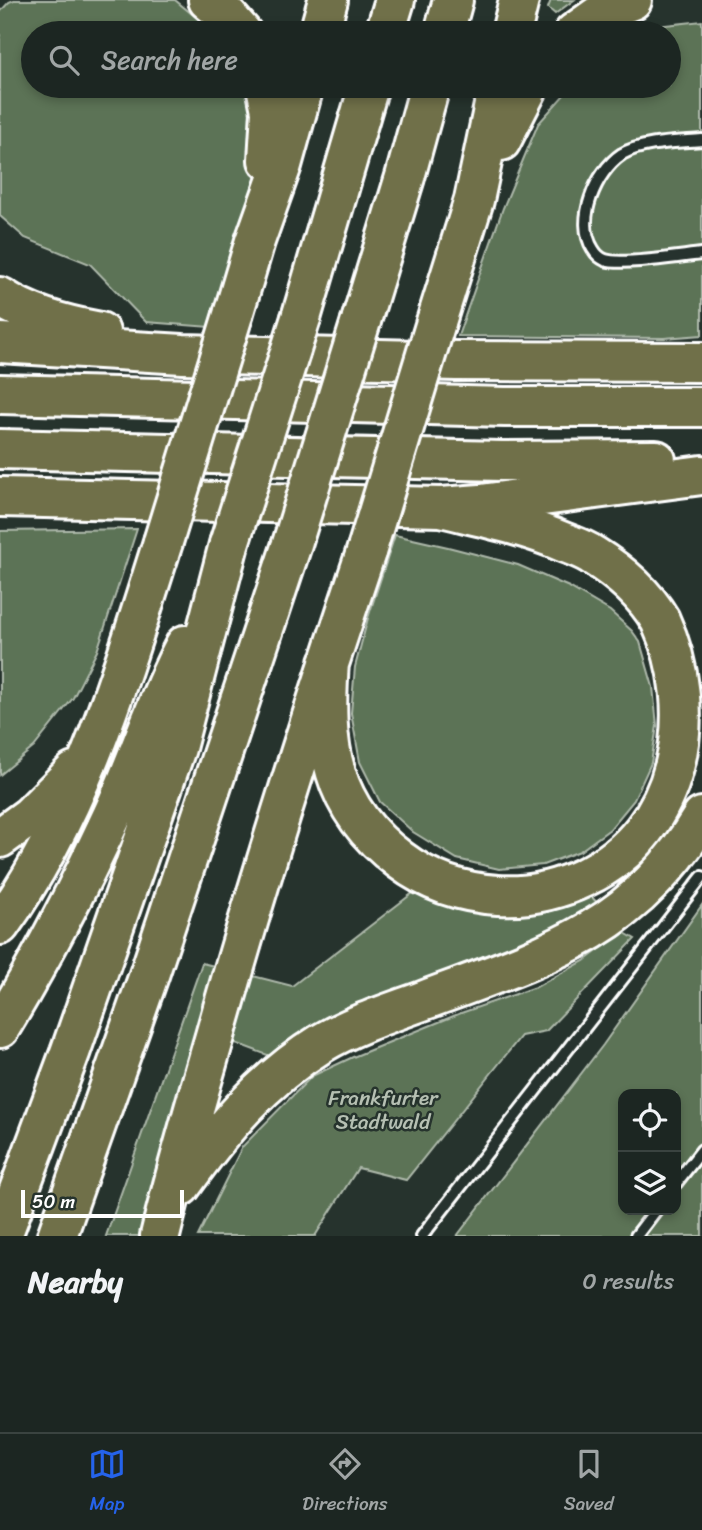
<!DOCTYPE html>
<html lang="en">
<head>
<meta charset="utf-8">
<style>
	:root { --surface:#1c2622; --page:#252e2a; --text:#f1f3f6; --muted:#a0a5a5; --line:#3a4340; --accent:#2563eb }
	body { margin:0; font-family:Sriracha,sans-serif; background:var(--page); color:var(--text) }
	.controls { position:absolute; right:21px; bottom:21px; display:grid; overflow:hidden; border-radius:14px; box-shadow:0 4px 10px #0003 }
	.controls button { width:63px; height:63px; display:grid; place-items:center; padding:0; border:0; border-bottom:2px solid var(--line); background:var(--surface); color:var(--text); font:35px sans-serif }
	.scale { position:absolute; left:21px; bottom:18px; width:163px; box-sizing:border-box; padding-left:7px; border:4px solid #fff; border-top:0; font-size:19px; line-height:24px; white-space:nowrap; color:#fff; -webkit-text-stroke:5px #26332d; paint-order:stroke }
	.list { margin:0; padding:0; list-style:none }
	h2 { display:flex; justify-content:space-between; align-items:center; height:91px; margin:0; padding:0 28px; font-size:30px }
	h2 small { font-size:23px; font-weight:400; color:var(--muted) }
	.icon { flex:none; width:38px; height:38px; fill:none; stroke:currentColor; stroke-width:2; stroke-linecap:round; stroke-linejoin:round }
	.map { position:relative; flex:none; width:702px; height:1236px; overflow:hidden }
	.search { position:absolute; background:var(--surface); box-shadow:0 4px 10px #0003; left:21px; right:21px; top:21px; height:77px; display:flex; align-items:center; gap:18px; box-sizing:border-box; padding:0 24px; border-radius:38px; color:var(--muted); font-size:26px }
	.sheet { height:196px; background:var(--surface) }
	nav { display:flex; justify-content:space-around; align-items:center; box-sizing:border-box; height:98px; border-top:2px solid var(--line); background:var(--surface); font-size:19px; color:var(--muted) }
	nav a { display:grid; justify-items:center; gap:4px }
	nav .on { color:var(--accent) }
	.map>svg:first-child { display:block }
</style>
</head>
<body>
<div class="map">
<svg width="702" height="1236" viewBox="0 0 702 1236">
	<rect width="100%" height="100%" fill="#26332d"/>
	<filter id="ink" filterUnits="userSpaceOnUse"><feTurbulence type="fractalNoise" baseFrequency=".0143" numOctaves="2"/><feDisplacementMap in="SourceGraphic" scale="14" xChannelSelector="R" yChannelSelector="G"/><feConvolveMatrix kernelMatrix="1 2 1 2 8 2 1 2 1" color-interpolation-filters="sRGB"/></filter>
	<g filter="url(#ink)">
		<path fill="#5c7357" stroke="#aeb9ab" stroke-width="2" fill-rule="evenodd" d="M14,0H175L215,33H33V86H246L257,128L255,187L210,327L146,322L90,264L25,238L0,216V12L9,2Z
			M551,0H574L555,14L548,8Z
			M702,21V335L664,338L458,336L503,208L538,124L572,86H669V33H640L656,26Z
			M137,529L97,651L73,698L34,747L0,775V531Z
			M395,535L448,547L518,565L569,587L610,611L632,631L640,642L653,687L657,726L651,763L634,800L610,829L580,851L543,865L499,869L457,859L413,832L380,802L360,762L351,713L355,667L368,618Z
			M418,889L589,894L602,908L281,1060L230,1041L249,975L292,986Z
			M702,905V1236H457L603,1045ZM623,1094H676V1210H623Z
			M623,932L635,939L546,1031L521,1036L406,1180L358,1168L315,1236H198L242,1147L312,1076L353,1057L461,1013L536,987L584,961Z
			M202,963L222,968L143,1236H106Z"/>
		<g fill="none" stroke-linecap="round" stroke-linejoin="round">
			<defs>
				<path id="lane" d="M702,140C679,142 642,142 622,154C595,172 575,221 593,249C596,254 600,258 605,260C621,266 682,256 702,254
					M676,1183L702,1150
					M422,1236L702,877
					M636,1236L656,1210"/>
				<path id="highway" d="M208,0L227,16L242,33
					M319,33L328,0
					M385,33L395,0
					M444,33L453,0
					M511,33L519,0
					M574,33L605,11L632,0
					M266,86L271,111L268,160
					M501,141L529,86
					M0,297C29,316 66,326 100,332
					M233,315L255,241L282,165L304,86
					M301,318L369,86
					M361,321L405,177L430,86
					M436,322L474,200L498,86
					M0,343L183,354L456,361L702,362
					M0,394L505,407H702
					M0,449L502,461L656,460
					M0,497L441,507L481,504L702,475
					M329,662C323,744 329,807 400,860C429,882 463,893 498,895C529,897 558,890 585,877C682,831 702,711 660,620C644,593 618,571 592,555C583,549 573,546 563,542C524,525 482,517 441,507
					M0,838L30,816L74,772
					M0,925C82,811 121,674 163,542
					M0,1028C41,960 78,889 112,816C138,760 156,700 185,645
					M181,1186C221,1130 262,1080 322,1043C354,1024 390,1013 425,1000C481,979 540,960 591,930C637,903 675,862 702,817
					M2,1236L71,1050L176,748L229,544
					M57,1236L149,975L291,547
					M160,1236C176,1169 196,1102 215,1036C261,872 313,710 367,549"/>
			</defs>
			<use href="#lane" stroke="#fff" stroke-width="16"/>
			<use href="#highway" stroke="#fff" stroke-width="44"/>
			<use href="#lane" stroke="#26332d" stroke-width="10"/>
			<use href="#highway" stroke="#70704a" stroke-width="38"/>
			<defs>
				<path id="highway-bridge" d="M163,542L233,315
					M229,544L301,318
					M291,547L361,321
					M367,549L436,322"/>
			</defs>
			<use href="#highway-bridge" stroke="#fff" stroke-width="44" stroke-linecap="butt"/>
			<use href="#highway-bridge" stroke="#70704a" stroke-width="38"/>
		</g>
	</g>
	<g text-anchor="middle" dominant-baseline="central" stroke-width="5" stroke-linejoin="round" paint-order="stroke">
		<g font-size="21" fill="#b6c0b3" stroke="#26332d">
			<text x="383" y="1098">Frankfurter<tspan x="383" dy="24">Stadtwald</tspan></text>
		</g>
	</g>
</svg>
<div class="controls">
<button><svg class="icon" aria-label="locate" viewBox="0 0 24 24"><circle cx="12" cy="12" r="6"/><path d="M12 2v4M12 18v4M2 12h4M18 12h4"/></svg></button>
<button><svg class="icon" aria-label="layers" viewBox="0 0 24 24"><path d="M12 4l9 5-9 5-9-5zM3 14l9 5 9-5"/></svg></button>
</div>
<div class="scale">50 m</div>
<div class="search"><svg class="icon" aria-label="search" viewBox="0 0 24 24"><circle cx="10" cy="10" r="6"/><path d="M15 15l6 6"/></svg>Search here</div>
</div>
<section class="sheet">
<h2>Nearby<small>0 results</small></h2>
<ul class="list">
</ul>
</section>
<nav>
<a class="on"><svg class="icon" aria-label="map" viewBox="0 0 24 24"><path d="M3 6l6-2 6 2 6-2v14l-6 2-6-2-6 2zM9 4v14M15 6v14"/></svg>Map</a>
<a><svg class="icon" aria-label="directions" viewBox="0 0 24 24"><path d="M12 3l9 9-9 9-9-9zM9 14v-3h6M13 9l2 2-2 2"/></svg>Directions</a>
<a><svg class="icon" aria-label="saved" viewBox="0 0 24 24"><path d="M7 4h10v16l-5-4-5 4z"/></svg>Saved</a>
</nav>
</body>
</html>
